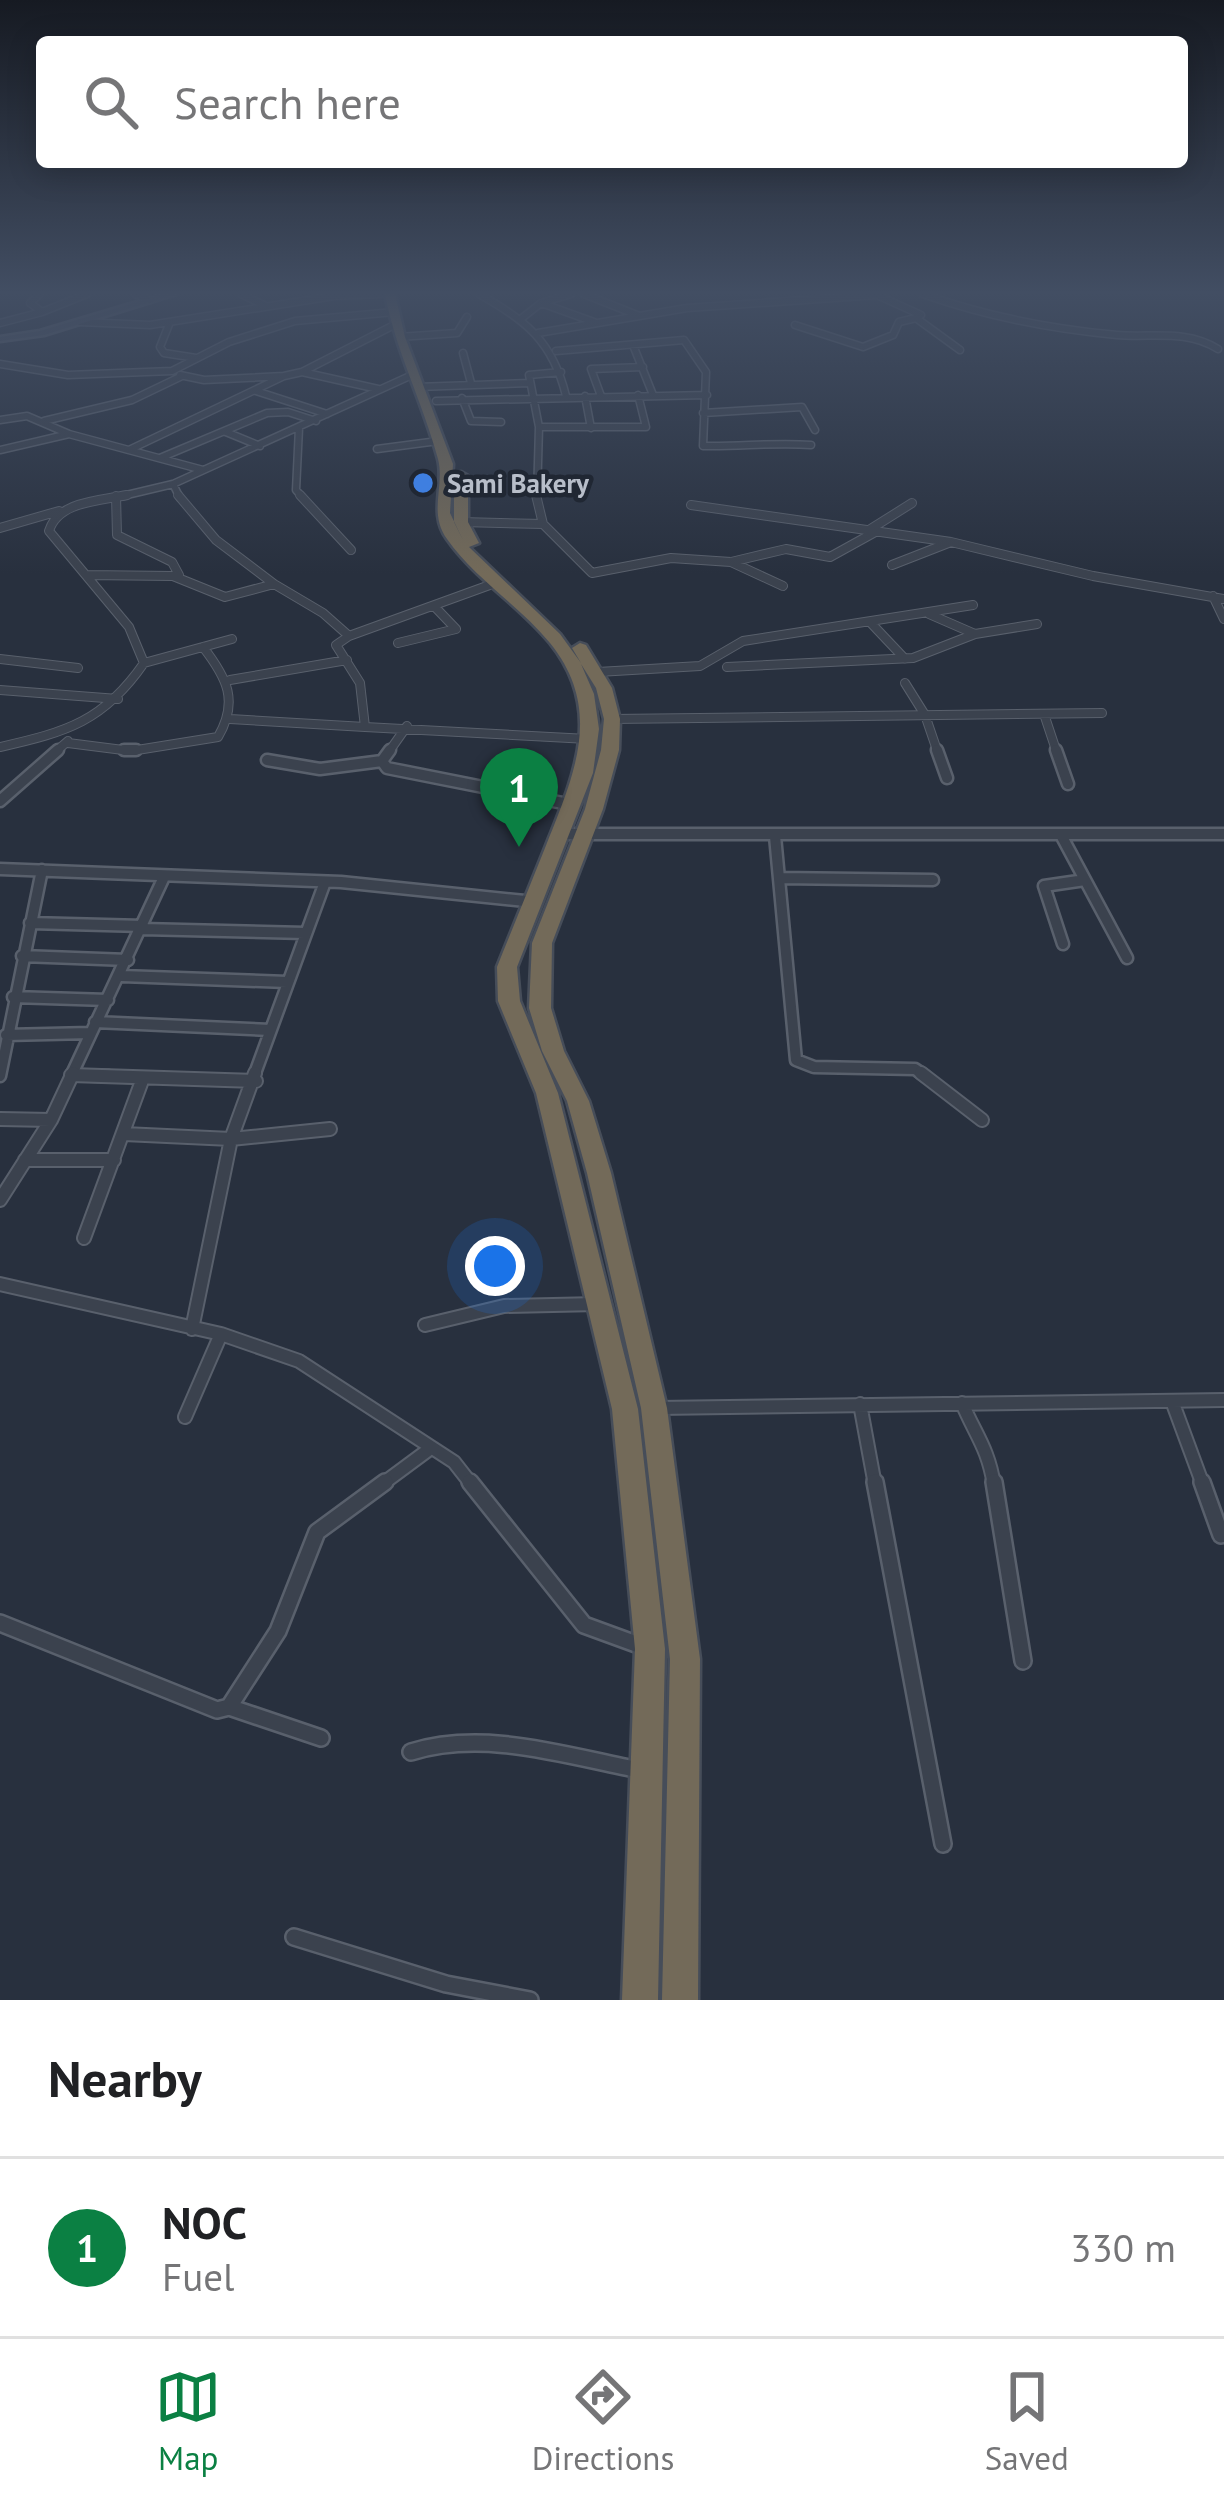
<!DOCTYPE html>
<html lang="en">
<head>
<meta charset="utf-8">
<style>
	:root { --surface:#fff; --page:#f2f2f2; --text:#202124; --muted:#757577; --line:#e0e0e0; --accent:#0b8043 }
	body { margin:0; font-family:"PT Sans",sans-serif; background:var(--page); color:var(--text) }
	.you { position:absolute; left:495px; top:1266px; width:42px; height:42px; margin:-30px; border:9px solid #fff; border-radius:50%; background:#1a73e8; box-shadow:0 0 0 18px #1a73e833 }
	.badge { display:grid; place-items:center; width:78px; height:78px; border-radius:50%; background:var(--accent); color:#fff; font-size:39px; font-weight:700 }
	.pin { position:absolute; translate:-50% -99px; filter:drop-shadow(0 3px 6px #0008) }
	.pin::after { content:''; position:absolute; top:63px; width:42px; height:36px; background:inherit; clip-path:polygon(0 0,100% 0,50% 100%) }
	.list { margin:0; padding:0; list-style:none }
	h2 { display:flex; justify-content:space-between; align-items:center; height:156px; margin:0; padding:0 48px; font-size:51px }
	h2 small { font-size:39px; font-weight:400; color:var(--muted) }
	.list li { display:grid; grid-template-columns:78px 1fr auto; gap:36px; align-items:center; box-sizing:border-box; height:180px; padding:0 48px; border-top:3px solid var(--line) }
	.list b { display:block; font-size:45px; white-space:nowrap }
	.list p { margin:0; font-size:39px; white-space:nowrap; color:var(--muted) }
	.list em { font-size:39px; font-style:normal; color:var(--muted) }
	.icon { flex:none; width:66px; height:66px; fill:none; stroke:currentColor; stroke-width:2; stroke-linecap:round; stroke-linejoin:round }
	.map { position:relative; flex:none; width:1224px; height:2000px; overflow:hidden }
	.search { position:absolute; background:var(--surface); box-shadow:0 6px 30px #0003; left:36px; right:36px; top:36px; height:132px; display:flex; align-items:center; gap:30px; box-sizing:border-box; padding:0 42px; border-radius:12px; color:var(--muted); font-size:45px }
	.sheet { height:336px; background:var(--surface) }
	nav { display:flex; justify-content:space-around; align-items:center; box-sizing:border-box; height:168px; border-top:3px solid var(--line); background:var(--surface); font-size:33px; color:var(--muted) }
	nav a { display:grid; justify-items:center; gap:6px }
	nav .on { color:var(--accent) }
	.map>svg:first-child { display:block }
</style>
</head>
<body>
<div class="map">
<svg width="1224" height="2000" viewBox="0 0 1224 2000">
	<rect width="100%" height="100%" fill="#28303e"/>
	<g fill="none" stroke-linecap="round" stroke-linejoin="round">
		<defs>
			<path id="street-far4" d="M40,294L30,303L42,312L87,294
				M135,294L150,300
				M241,294L264,305
				M479,294C526,320 553,342 566,396
				M584,294L637,315
				M923,294C985,316 1051,329 1117,335C1152,338 1186,329 1218,349
				M541,303L594,322
				M522,318L541,303L571,294
				M80,322L150,325L334,296L380,294
				M170,322L160,347L164,353L196,358
				M0,323L42,312
				M795,325L863,347L893,335L899,322L916,318
				M538,333L687,308L877,295L921,315L916,318L960,350
				M399,337L457,333L467,317
				M633,345L653,395
				M556,351L684,340L706,372L703,446C740,447 774,442 811,445
				M463,353L471,383
				M0,364L68,375L172,371L229,342L295,321L394,312
				M302,372L396,324
				M180,375L204,380L284,376
				M417,387L530,383
				M256,391L327,414
				M585,396L591,428
				M601,396L591,369L643,367
				M462,398L471,421L501,422
				M436,401L707,395
				M703,413L802,407L815,430
				M0,420L27,416L69,434L203,470
				M44,421L132,400L182,376
				M539,427H646L638,395
				M299,428L296,490L303,498
				M226,432L260,446
				M377,449L438,441
				M0,450L69,434
				M129,450L284,376L302,372L378,389
				M160,458L267,413L288,412L316,421
				M173,484L180,498
				M114,498L173,484L412,375
				M537,498L539,427L529,375L561,372"/>
			<path id="street-far3" d="M300,495L351,550
				M536,495L543,524L592,573L671,558L731,562L786,549L830,557L877,531
				M116,496L117,535L172,562L179,575
				M691,505L951,542L1093,576L1224,599
				M461,522L543,524
				M0,528L59,511
				M869,530L912,503
				M731,562L783,586
				M892,565L951,542
				M86,575L173,576L225,597L274,584L216,540L178,495
				M274,584L323,613L349,636L336,645L360,683L365,727L588,739
				M1213,596L1224,619
				M929,614L975,634
				M870,622L905,659
				M349,636L498,582
				M398,643L456,629L434,606
				M0,659L78,668
				M144,663L232,639
				M727,667L913,658L975,634L1037,624
				M598,672L700,666L743,641L973,605
				M230,680L347,660
				M905,683L925,715L938,753
				M0,690L118,699
				M1044,714L1057,753
				M230,719L365,727
				M612,719L1102,713
				M68,743L131,751L218,737C239,701 227,678 203,647
				M0,747C67,732 104,721 144,663L129,627L49,531C58,501 100,501 127,495
				M54,753L68,741
				M388,753L407,726"/>
			<path id="street-far2" d="M124,750H136
				M390,750L382,761L387,768L573,805
				M937,750L947,778
				M1056,750L1068,784
				M267,760L320,769L382,761
				M0,801L58,750
				M560,834H1224
				M1061,835L1127,958
				M775,836L796,1060L814,1067L915,1069L925,1076
				M0,869L341,882L535,902
				M779,878L933,880
				M30,923L143,926
				M142,929L305,933
				M1063,944L1044,886L1085,880
				M22,956L128,960
				M122,976L287,982
				M13,997L108,1000
				M95,1022L270,1030
				M6,1035L90,1033
				M71,1075L109,1076
				M0,1076L42,870
				M71,1076L164,877
				M254,1076L325,882"/>
			<path id="street-far1" d="M921,1073L982,1120
				M71,1075L256,1081
				M0,1119L51,1120
				M124,1134L231,1139L330,1129
				M25,1160H114
				M0,1200L51,1120L73,1073
				M84,1238L143,1078
				M0,1284L221,1334L299,1361L454,1462L472,1485
				M425,1325L504,1306L598,1304
				M192,1329L231,1139L255,1073
				M1172,1401L1203,1485
				M962,1403C976,1436 988,1448 994,1485
				M860,1404L875,1485
				M658,1408L1224,1400
				M185,1417L221,1334
				M381,1485L431,1448"/>
			<path id="street" d="M470,1482L584,1625L647,1648
				M875,1482L943,1844
				M994,1482L1023,1661
				M1202,1482L1221,1535
				M0,1623L217,1710L229,1707L321,1738
				M229,1707L278,1631L317,1532L385,1482
				M411,1752C485,1729 566,1756 640,1770
				M294,1937L446,1984L530,2000"/>
			<path id="secondary" d="M164,294H176L44,335L0,341V337L40,331Z"/>
			<path id="highway" d="M385,294H395L405,337L453,464L450,513L463,540L454,522V476L461,472L468,476V522L479,543L469,547L560,634L581,663L572,648L580,643L586,645L612,688L620,719L619,750L603,809L552,943L551,1008L564,1051L589,1101L611,1173L667,1408L700,1659L698,2000H662L670,1659L641,1408L587,1173L567,1101L542,1051L529,1008L532,943L585,809L601,750L604,719L596,688L581,664L594,694L599,729L593,773L517,967L520,1001L558,1093L638,1409L665,1649L658,2000H622L635,1649L612,1409L536,1093L498,1001L497,967C513,927 529,888 545,848C573,777 605,711 550,643C519,605 475,579 447,539C428,513 445,486 438,459C423,403 396,352 385,294Z"/>
		</defs>
		<use href="#street-far4" stroke="#59606c" stroke-width="9"/>
		<use href="#street-far3" stroke="#59606c" stroke-width="10"/>
		<use href="#street-far2" stroke="#59606c" stroke-width="15"/>
		<use href="#street-far1" stroke="#59606c" stroke-width="16"/>
		<use href="#street" stroke="#59606c" stroke-width="20"/>
		<use href="#secondary" stroke="#59606c" stroke-width="5"/>
		<use href="#highway" stroke="#464d59" stroke-width="5"/>
		<use href="#street-far4" stroke="#3b424e" stroke-width="6"/>
		<use href="#street-far3" stroke="#3b424e" stroke-width="8"/>
		<use href="#street-far2" stroke="#3b424e" stroke-width="10"/>
		<use href="#street-far1" stroke="#3b424e" stroke-width="12"/>
		<use href="#street" stroke="#3b424e" stroke-width="15"/>
		<use href="#secondary" fill="#4a5161" fill-rule="evenodd"/>
		<use href="#highway" fill="#736a59" fill-rule="evenodd"/>
	</g>
	<linearGradient id="sky" x2="0" y2="1"><stop stop-color="#161a22"/><stop offset="0.51" stop-color="#424e63"/><stop offset="1" stop-color="#424e63" stop-opacity="0"/></linearGradient>
	<rect width="1224" height="574" fill="url(#sky)"/>
	<circle fill="#3f7fe0" stroke="#202733" stroke-width="4.5" cx="423" cy="483" r="12"/>
	<g text-anchor="middle" dominant-baseline="central" stroke-width="9" stroke-linejoin="round" paint-order="stroke">
		<g font-size="27" font-weight="bold" fill="#b8bec9" stroke="#202733" text-anchor="start">
			<text x="447" y="483">Sami Bakery</text>
		</g>
	</g>
</svg>
<div class="you"></div>
<div class="pin badge" style="left:519px;top:847px">1</div>
<div class="search"><svg class="icon" aria-label="search" viewBox="0 0 24 24"><circle cx="10" cy="10" r="6"/><path d="M15 15l6 6"/></svg>Search here</div>
</div>
<section class="sheet">
<h2>Nearby<small></small></h2>
<ul class="list">
<li><span class="badge">1</span><div><b>NOC</b><p>Fuel</p></div><em>330 m</em></li>
</ul>
</section>
<nav>
<a class="on"><svg class="icon" aria-label="map" viewBox="0 0 24 24"><path d="M3 6l6-2 6 2 6-2v14l-6 2-6-2-6 2zM9 4v14M15 6v14"/></svg>Map</a>
<a><svg class="icon" aria-label="directions" viewBox="0 0 24 24"><path d="M12 3l9 9-9 9-9-9zM9 14v-3h6M13 9l2 2-2 2"/></svg>Directions</a>
<a><svg class="icon" aria-label="saved" viewBox="0 0 24 24"><path d="M7 4h10v16l-5-4-5 4z"/></svg>Saved</a>
</nav>
</body>
</html>
